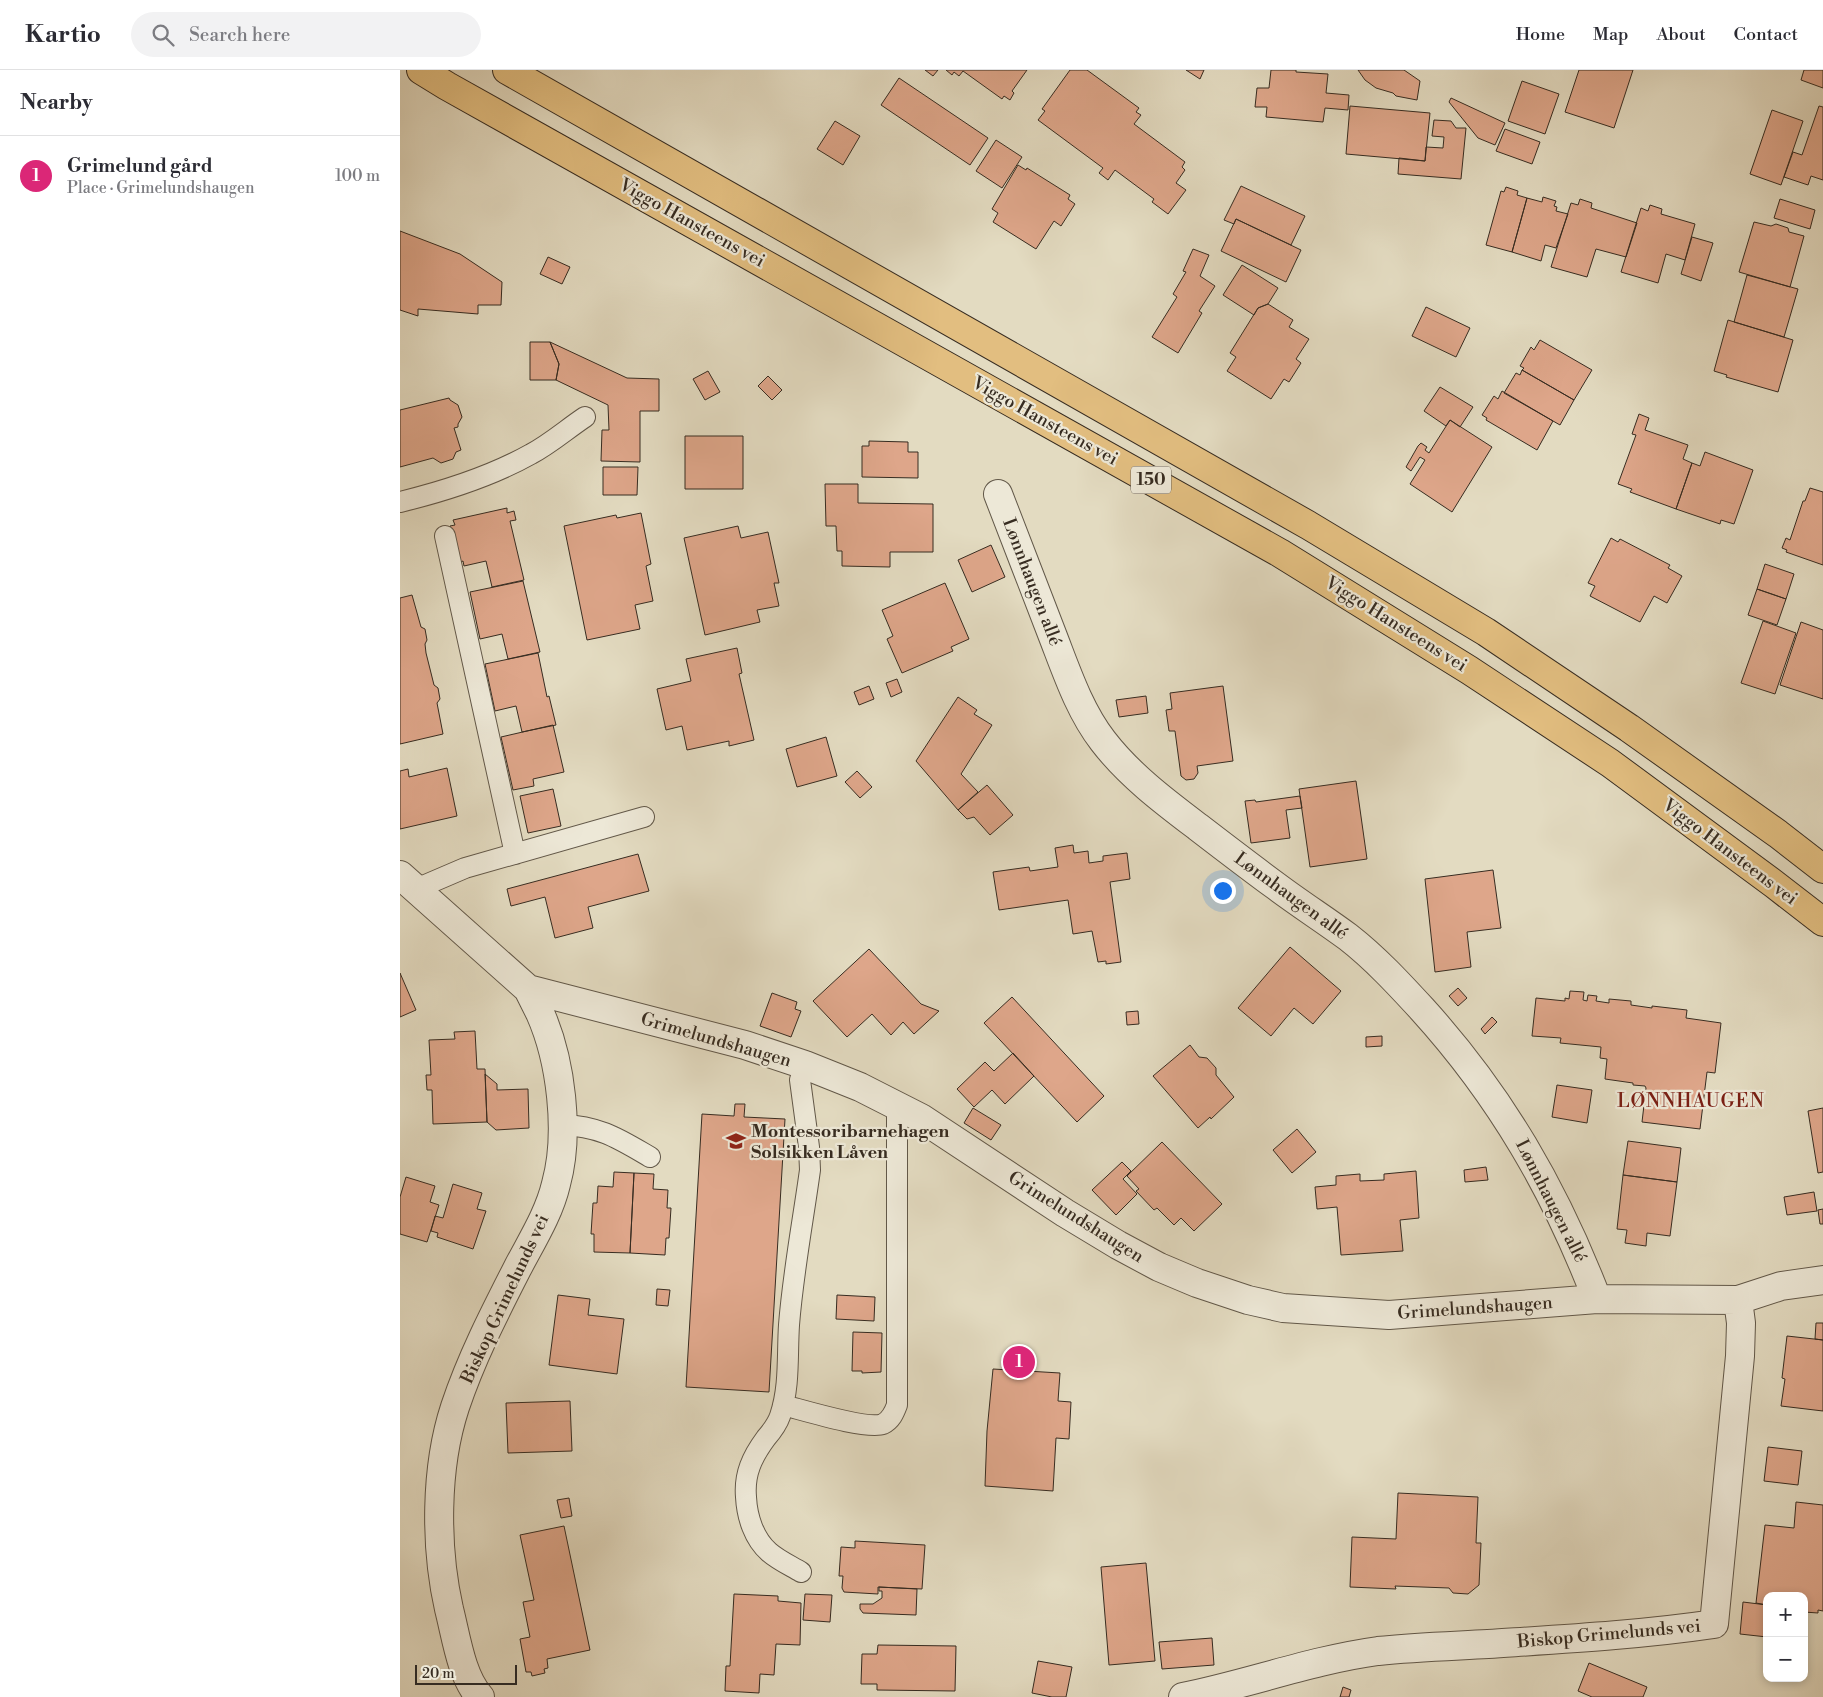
<!DOCTYPE html>
<html lang="en">
<head>
<meta charset="utf-8">
<style>
	:root { --surface:#fff; --page:#f2f2f3; --text:#2b2b33; --muted:#7c7c81; --line:#e1e1e2; --accent:#db2777 }
	body { margin:0; font-family:"Libre Bodoni",serif; background:var(--page); color:var(--text) }
	.controls { position:absolute; right:15px; bottom:15px; display:grid; overflow:hidden; border-radius:10px; box-shadow:0 2px 8px #0003 }
	.controls button { width:45px; height:45px; display:grid; place-items:center; padding:0; border:0; border-bottom:1px solid var(--line); background:var(--surface); color:var(--text); font:25px sans-serif }
	.scale { position:absolute; left:15px; bottom:12px; width:102px; box-sizing:border-box; padding-left:5px; border:2px solid #372c21; border-top:0; font-size:14px; line-height:18px; white-space:nowrap; color:#372c21; -webkit-text-stroke:4px #ede8d7; paint-order:stroke }
	.you { position:absolute; left:822px; top:820px; width:18px; height:18px; margin:-12px; border:4px solid #fff; border-radius:50%; background:#1a73e8; box-shadow:0 0 0 8px #1a73e833 }
	.badge { display:grid; place-items:center; width:32px; height:32px; border-radius:50%; background:var(--accent); color:#fff; font-size:16px; font-weight:700 }
	.pin { position:absolute; translate:-50% -50%; border:2px solid #fff; box-shadow:0 1px 5px #0006 }
	.list { margin:0; padding:0; list-style:none }
	h2 { display:flex; justify-content:space-between; align-items:center; height:65px; margin:0; padding:0 20px; font-size:21px }
	h2 small { font-size:16px; font-weight:400; color:var(--muted) }
	.list li { display:grid; grid-template-columns:32px 1fr auto; gap:15px; align-items:center; box-sizing:border-box; height:80px; padding:0 20px; border-top:1px solid var(--line) }
	.list b { display:block; font-size:19px; white-space:nowrap }
	.list p { margin:0; font-size:16px; white-space:nowrap; color:var(--muted) }
	.list em { font-size:16px; font-style:normal; color:var(--muted) }
	.icon { flex:none; width:28px; height:28px; fill:none; stroke:currentColor; stroke-width:2; stroke-linecap:round; stroke-linejoin:round }
	.map { position:relative; flex:none; width:1423px; height:1627px; overflow:hidden }
	header { display:flex; align-items:center; gap:30px; box-sizing:border-box; height:70px; padding:0 25px; background:var(--surface); border-bottom:1px solid var(--line) }
	header strong { font-size:24px }
	nav { display:flex; gap:28px; margin-inline-start:auto; font-size:18px }
	.search { width:350px; height:45px; background:var(--page); display:flex; align-items:center; gap:12px; box-sizing:border-box; padding:0 18px; border-radius:28px; color:var(--muted); font-size:19px }
	main { display:flex }
	aside { flex:1; background:var(--surface) }
	.map>svg:first-child { display:block }
</style>
</head>
<body>
<header>
<strong>Kartio</strong>
<div class="search"><svg class="icon" aria-label="search" viewBox="0 0 24 24"><circle cx="10" cy="10" r="6"/><path d="M15 15l6 6"/></svg>Search here</div>
<nav><a>Home</a><a>Map</a><a>About</a><a>Contact</a></nav>
</header>
<main>
<aside>
<h2>Nearby<small></small></h2>
<ul class="list">
<li><span class="badge">1</span><div><b>Grimelund gård</b><p>Place · Grimelundshaugen</p></div><em>100 m</em></li>
</ul>
</aside>
<div class="map">
<svg width="1423" height="1627" viewBox="0 0 1423 1627">
	<rect width="100%" height="100%" fill="#e3dbc1"/>
	<filter id="stains"><feTurbulence type="fractalNoise" baseFrequency=".004" numOctaves="4"/><feColorMatrix values="0 0 0 0 .2 0 0 0 0 .09 0 0 0 0 .02 0 0 0 .5 -.17"/></filter>
	<radialGradient id="worn" r=".72"><stop offset=".6" stop-color="#630" stop-opacity="0"/><stop offset="1" stop-color="#630" stop-opacity=".3"/></radialGradient>
	<path fill="#dea68a" stroke="#372c21" d="M525,0H538L533,6Z
		M546,0H627L612,21L614,23L610,30L604,26L602,29L563,1L559,6L554,2L552,5Z
		M670,0H687L739,38L736,42L741,45L734,54L785,92L782,97L785,100L776,113L786,120L768,144L752,132L754,129L715,100L708,110L699,103L703,98L638,50L645,41L642,39Z
		M786,0H804L800,9Z
		M871,0H896V2L928,4L926,23L949,25L948,40L925,38L923,52L866,47L867,37H855L857,18H869Z
		M958,0H1004L1020,11L1017,30L996,26L993,23L976,18L965,10Z
		M1179,0H1233L1214,58L1165,42Z
		M1404,0H1423V18L1401,10Z
		M499,8L588,68L570,95L481,35Z
		M1122,11L1159,24L1145,64L1108,51Z
		M1051,28L1105,53L1095,75L1078,68L1049,32Z
		M950,36L1030,43L1025,91L946,84Z
		M1419,36L1423,37V110L1411,106L1408,115L1384,107L1393,82L1402,85Z
		M1372,40L1403,51L1381,115L1350,104Z
		M1034,50L1051,51L1056,58H1066L1061,109L998,104L999,88L1025,91L1026,77L1043,78L1044,67L1032,66Z
		M435,51L460,66L443,95L417,79Z
		M1105,59L1140,72L1132,94L1096,81Z
		M596,70L622,87L602,118L576,101Z
		M618,95L626,100L627,98L670,125L668,129L675,134L661,156L654,151L636,179L593,152L598,143L592,139Z
		M841,116L905,146L891,175L836,149L834,154L824,150Z
		M1106,117L1118,121L1117,125L1127,128L1112,182L1086,175L1101,121L1104,122Z
		M1143,127L1156,131L1154,136L1157,137L1156,141L1168,144L1156,178L1145,175L1141,191L1112,182L1127,128L1142,132Z
		M1180,129L1192,133L1191,138L1237,153L1226,187L1196,179L1187,207L1151,197L1171,133L1178,135Z
		M1380,129L1415,140L1410,159L1374,148Z
		M1250,135L1262,139L1261,144L1295,154L1285,190L1266,184L1258,213L1221,202L1241,138L1248,141Z
		M836,149L901,180L886,212L821,181Z
		M1354,152L1371,156L1376,154L1388,158L1389,162L1404,166L1390,217L1339,202Z
		M0,161L60,184L102,212L101,235H78V244L18,239V246L0,240Z
		M1292,167L1313,173L1301,211L1281,204Z
		M793,179L809,185L800,206L815,216L799,241L802,243L778,283L752,267L777,227L773,224L786,202L783,201Z
		M148,187L170,197L162,214L140,204Z
		M842,195L878,218L868,234L858,238L854,245L823,225Z
		M1347,205L1398,219L1384,267L1334,252Z
		M868,234L893,250L889,257L909,269L896,289L901,293L889,312L884,309L871,329L827,301L836,287L830,283L858,238Z
		M1026,237L1070,258L1056,287L1012,266Z
		M1328,250L1393,270L1378,322L1326,307L1327,305L1314,301Z
		M1140,270L1192,300L1174,330L1122,300L1124,298L1120,296L1131,277L1134,280Z
		M130,272H150L159,294L156,310H130Z
		M150,272L227,308L259,309V341H240V392L201,391L202,360H209L208,335L156,310L159,294Z
		M1122,300L1174,330L1160,355L1104,323L1116,303L1120,305Z
		M308,301L320,322L305,330L293,309Z
		M368,306L382,320L372,330L358,316Z
		M1040,317L1073,337L1060,357L1050,350L1046,356L1024,341Z
		M1102,321L1153,351L1137,380L1086,350L1087,348L1082,345L1094,326L1098,329Z
		M49,328L50,330L58,335L62,347L58,354V357L54,358L61,380L56,382L53,389L41,393L33,388L0,397V340Z
		M1239,344L1249,348L1245,360L1288,375L1283,389L1292,393L1276,439L1230,422L1232,419L1218,414L1236,365L1232,364Z
		M1050,350L1092,377L1052,442L1010,414L1025,390L1020,387L1011,401L1006,397L1018,376L1021,373L1027,377L1025,380L1029,383Z
		M285,366H343V419H285Z
		M469,371L508,372V382H518V408L462,407V376H469Z
		M1305,382L1353,400L1334,454L1321,450L1320,454L1276,439L1292,393L1300,396Z
		M203,397H238L237,425H203Z
		M425,414H458V433L533,434V482H490V497L442,496V481H437L436,456H426Z
		M1410,418L1423,422V495L1386,482L1387,480L1382,478L1386,468L1390,470L1403,431H1405Z
		M107,438V443L114,441L116,450L110,451L124,510L92,517L86,491L64,496L63,491L58,493L50,456L55,455L53,450Z
		M241,443L251,494L246,496L253,531L235,535L240,559L187,570L164,456L216,445L217,448Z
		M338,456L341,468L368,462L379,513H374L379,536L357,540L360,552L305,565L284,468Z
		M1211,468L1218,472L1220,469L1270,495L1268,498L1282,506L1267,533L1254,526L1240,552L1190,526L1195,516L1188,513Z
		M591,475L605,507L572,522L558,490Z
		M1365,494L1394,504L1386,529L1357,519Z
		M123,511L140,582L108,589L102,564L80,569L70,522Z
		M545,513L569,569L551,577L553,581L502,603L487,569L493,566L482,540Z
		M1357,519L1386,529L1377,555L1348,545Z
		M12,525L21,557L25,559L27,570L25,574L26,583L34,615L38,618L40,629L37,633L43,664L0,674V528Z
		M1363,551L1396,563L1375,624L1341,613Z
		M1401,552L1423,560V629L1380,615Z
		M337,578L342,603L339,604L354,670L329,676V671L287,680L282,656L266,660L257,619L291,611L286,589Z
		M138,583L147,627L149,626L156,655L122,662L116,636L95,641L85,594Z
		M497,609L502,622L491,627L486,613Z
		M469,616L474,629L459,635L454,622Z
		M823,616L833,691L797,696L798,703L794,709L786,710L781,706L775,661H769L766,640L772,639L770,623Z
		M746,626L748,643L719,647L716,630Z
		M558,627L577,640L574,644L592,655L561,704L578,722L558,740L516,691Z
		M153,655L164,702L133,709L134,716L113,720L101,667Z
		M426,667L437,706L397,717L386,679Z
		M47,698L57,746L0,759V701L8,699L9,707Z
		M457,701L472,717L460,728L445,712Z
		M956,711L967,789L910,797L899,719Z
		M587,715L613,745L590,765L574,747L567,749L558,740Z
		M153,719L161,756L128,763L120,726Z
		M900,726L902,738L886,740L890,768L851,773L845,731L855,730L856,732Z
		M673,775L674,783L688,781L689,793L703,791V786L727,783L730,809L710,812L721,892L706,894V891L698,892L692,861L673,864L668,830L599,840L593,802L629,797L630,801L658,797L655,778Z
		M238,784L249,821L188,837L193,858L155,868L145,827L111,836L107,819Z
		M1093,800L1101,858L1067,862L1071,897L1035,902L1025,809Z
		M890,877L941,921L913,954L894,938L871,966L838,938Z
		M469,879L521,934L539,941L514,964L503,952L491,965L472,944L447,967L413,931Z
		M0,903L16,940L0,947Z
		M1058,918L1067,928L1058,936L1049,926Z
		M1170,921L1184,922L1183,930L1187,931L1188,925L1197,926L1196,931L1209,933V929L1231,931V935L1252,938V936L1287,940L1286,948L1321,953L1315,1003L1307,1002L1300,1059L1242,1052L1246,1018L1245,1016L1233,1015V1013L1205,1009L1207,989L1200,988L1201,977L1160,973L1161,968L1132,966L1136,928L1165,931V928L1169,929Z
		M372,923L397,932L395,939L401,941L391,967L360,956Z
		M612,927L704,1026L677,1052L584,953Z
		M738,941L739,954L727,955L726,942Z
		M1092,947L1097,952L1085,964L1081,959Z
		M75,961L77,999H85L87,1052L33,1054L32,1020H27L26,1005H31L29,970L55,969L54,962Z
		M982,966V976L966,977V967Z
		M790,975L799,987L807,988L816,998V1005L834,1027L811,1049L810,1047L798,1058L753,1006Z
		M613,983L634,1006L605,1034L592,1020L574,1037L557,1019L585,992L594,1001Z
		M85,1004L97,1014V1020L128,1019L129,1058L96,1060L87,1052Z
		M1157,1015L1192,1020L1187,1053L1152,1047Z
		M335,1034H345L344,1047L385,1049L369,1322L286,1317L302,1044L334,1046Z
		M573,1038L601,1055L591,1070L564,1053Z
		M1423,1038V1102L1418,1103L1408,1041Z
		M897,1059L916,1082L892,1103L873,1080Z
		M1228,1071L1281,1078L1277,1112L1223,1105Z
		M762,1072L822,1134L794,1161L781,1148L774,1155L757,1138L754,1140L736,1121L739,1119L727,1106Z
		M722,1092L731,1101L723,1109L737,1124L716,1145L692,1120Z
		M1086,1097L1088,1110L1065,1112L1064,1100Z
		M1016,1101L1019,1148L1000,1150L1003,1181L941,1185L937,1137L917,1139L915,1117L936,1115V1106L960,1104V1111L984,1110V1104Z
		M214,1102L234,1103L230,1183L194,1182V1164H191L193,1133H197L198,1116L213,1117Z
		M234,1103L254,1104L253,1119L268,1120L267,1138H271L269,1168H266L265,1185L230,1183Z
		M1223,1105L1277,1112L1270,1166L1247,1163L1246,1176L1225,1173L1227,1160L1217,1159Z
		M6,1107L35,1116L30,1132L39,1135L27,1172L0,1164V1127Z
		M53,1114L82,1123L77,1139L86,1141L73,1179L37,1167L38,1163L31,1161L35,1146L43,1148Z
		M1414,1122L1417,1141L1387,1145L1384,1127Z
		M1423,1139V1154H1420L1418,1140Z
		M257,1219L270,1220L268,1236L256,1235Z
		M158,1225L190,1229L188,1245L224,1249L217,1304L149,1295Z
		M437,1225L475,1227L474,1251L436,1249Z
		M1416,1253H1423V1270L1415,1269Z
		M453,1262L482,1263L481,1302L462,1303V1301H452Z
		M1387,1266L1423,1270V1341L1381,1336L1385,1309L1382,1308Z
		M593,1299L660,1303L658,1331L671,1332L669,1369L656,1368L653,1421L585,1416L587,1361Z
		M170,1331L172,1381L108,1383L106,1333Z
		M1368,1377L1402,1381L1398,1415L1364,1411Z
		M998,1423L1078,1427L1076,1473H1081L1079,1515L1068,1524L1053,1523L1049,1518L995,1516L996,1519L950,1517L952,1467L996,1469Z
		M169,1428L172,1446L161,1448L157,1430Z
		M1396,1432L1423,1435V1541L1418,1540V1543L1404,1542V1526H1367V1535L1356,1533L1365,1455L1394,1458Z
		M164,1456L190,1580L147,1589L148,1598L144,1599L145,1603L132,1606L131,1602H126L120,1569L130,1567L123,1532L134,1530L120,1465Z
		M455,1471L525,1475L522,1519L478,1517V1524L444,1522L442,1518L443,1506H439L441,1477L455,1478Z
		M746,1493L755,1591L709,1595L701,1497Z
		M479,1517L517,1519L516,1545L463,1543L460,1539V1534H473L482,1528V1521H479Z
		M334,1524L378,1526V1531L401,1533L400,1575L376,1574L374,1605L360,1604L359,1623L325,1621L326,1596H330Z
		M405,1524L432,1525L430,1552L403,1550Z
		M1343,1532L1367,1535V1567L1340,1564Z
		M812,1568L814,1595L762,1599L759,1572Z
		M478,1575L556,1576L555,1621L477,1620V1614H461L462,1584H477Z
		M638,1591L672,1597L666,1627H652L632,1623Z
		M1189,1593L1247,1617L1243,1627H1192L1178,1621Z
		M943,1617L951,1620L949,1627H940Z"/>
	<g fill="none" stroke-linecap="round" stroke-linejoin="round">
		<defs>
			<path id="lane" d="M0,432C45,421 90,407 131,384C150,374 167,359 185,347
				M45,466L115,784
				M16,819L65,798L244,747
				M162,1055C200,1056 219,1069 250,1087
				M383,1335C403,1340 467,1360 483,1354C491,1350 494,1343 497,1335V1035
				M401,1502C391,1496 378,1490 369,1482C354,1469 347,1447 346,1427C344,1404 352,1387 366,1368C372,1361 377,1355 380,1346C390,1316 387,1286 389,1255C393,1203 403,1151 410,1100L409,1077L400,1010L405,995"/>
			<path id="street" d="M598,424C616,471 634,517 652,564C666,600 679,640 703,671C729,705 765,732 798,757C824,777 850,797 876,816C900,834 925,850 948,867C975,888 999,914 1022,939C1101,1026 1155,1120 1197,1229
				M0,805L128,919L345,975L405,995L460,1017L521,1048L665,1143L718,1175L759,1197L797,1213L848,1230L883,1238L989,1245L1197,1229L1338,1230L1381,1216L1423,1210
				M80,1627C61,1606 56,1566 49,1539C35,1477 35,1398 55,1337C71,1289 94,1244 117,1199C131,1172 149,1144 156,1114C170,1063 161,990 140,943C136,935 132,927 128,919
				M783,1627C848,1614 912,1590 978,1581C1015,1577 1052,1576 1088,1574C1164,1569 1239,1565 1314,1554L1340,1286L1341,1253L1338,1230"/>
			<path id="highway" d="M21,0L47,16L880,483L1069,600L1210,693L1374,814L1423,852
				M107,0L908,455L1086,562L1229,658L1378,764L1423,799"/>
		</defs>
		<use href="#lane" stroke="#625849" stroke-width="22"/>
		<use href="#street" stroke="#625849" stroke-width="30"/>
		<use href="#highway" stroke="#372c21" stroke-width="30"/>
		<use href="#lane" stroke="#ede8d7" stroke-width="20"/>
		<use href="#street" stroke="#ede8d7" stroke-width="28"/>
		<use href="#highway" stroke="#e2be80" stroke-width="28"/>
	</g>
	<defs>
		<symbol id="school-bare" viewBox="-9 -9 18 18"><path d="M0-5L7-2L0 1L-7-2ZM-4 1L0 2.5L4 1V4Q0 6-4 4Z" fill="#8f2418" stroke="#ede8d7" stroke-width="2.5" paint-order="stroke"/></symbol>
	</defs>
	<g fill-rule="evenodd">
		<use href="#school-bare" x="322" y="1057" width="28" height="28"/>
	</g>
	<g text-anchor="middle" dominant-baseline="central" stroke-width="4.5" stroke-linejoin="round" paint-order="stroke">
		<rect fill="#ede8d7" stroke="#6e6458" stroke-width="1" x="731" y="396.5" width="40" height="27" rx="4"/>
		<g font-size="16" font-weight="bold" fill="#372c21">
			<text x="751" y="410">150</text>
		</g>
		<g font-size="18" fill="#372c21" stroke="#ede8d7">
			<text transform="translate(292 153) rotate(29)">Viggo Hansteens vei</text>
			<text transform="translate(645 351) rotate(29)">Viggo Hansteens vei</text>
			<text transform="translate(632 512) rotate(69)">Lønnhaugen allé</text>
			<text transform="translate(996 554) rotate(32)">Viggo Hansteens vei</text>
			<text transform="translate(1330 782) rotate(37)">Viggo Hansteens vei</text>
			<text transform="translate(891 826) rotate(36)">Lønnhaugen allé</text>
			<text transform="translate(316 970) rotate(16)">Grimelundshaugen</text>
			<text transform="translate(1151 1131) rotate(63)">Lønnhaugen allé</text>
			<text transform="translate(676 1147) rotate(32)">Grimelundshaugen</text>
			<text transform="translate(105 1229) rotate(-65)">Biskop Grimelunds vei</text>
			<text transform="translate(1075 1238) rotate(-4)">Grimelundshaugen</text>
			<text transform="translate(1209 1564) rotate(-5)">Biskop Grimelunds vei</text>
		</g>
		<g font-size="18" font-weight="bold" fill="#372c21" stroke="#ede8d7" text-anchor="start">
			<text x="351" y="1061">Montessoribarnehagen<tspan x="351" dy="21">Solsikken Låven</tspan></text>
		</g>
		<g font-size="19" letter-spacing="1" fill="#7a1f14" stroke="#ede8d7">
			<text x="1291" y="1031">LØNNHAUGEN</text>
		</g>
	</g>
	<rect width="100%" height="100%" filter="url(#stains)"/>
	<rect width="100%" height="100%" fill="url(#worn)"/>
</svg>
<div class="controls">
<button>+</button>
<button>−</button>
</div>
<div class="scale">20 m</div>
<div class="you"></div>
<div class="pin badge" style="left:619px;top:1292px">1</div>
</div>
</main>
</body>
</html>
